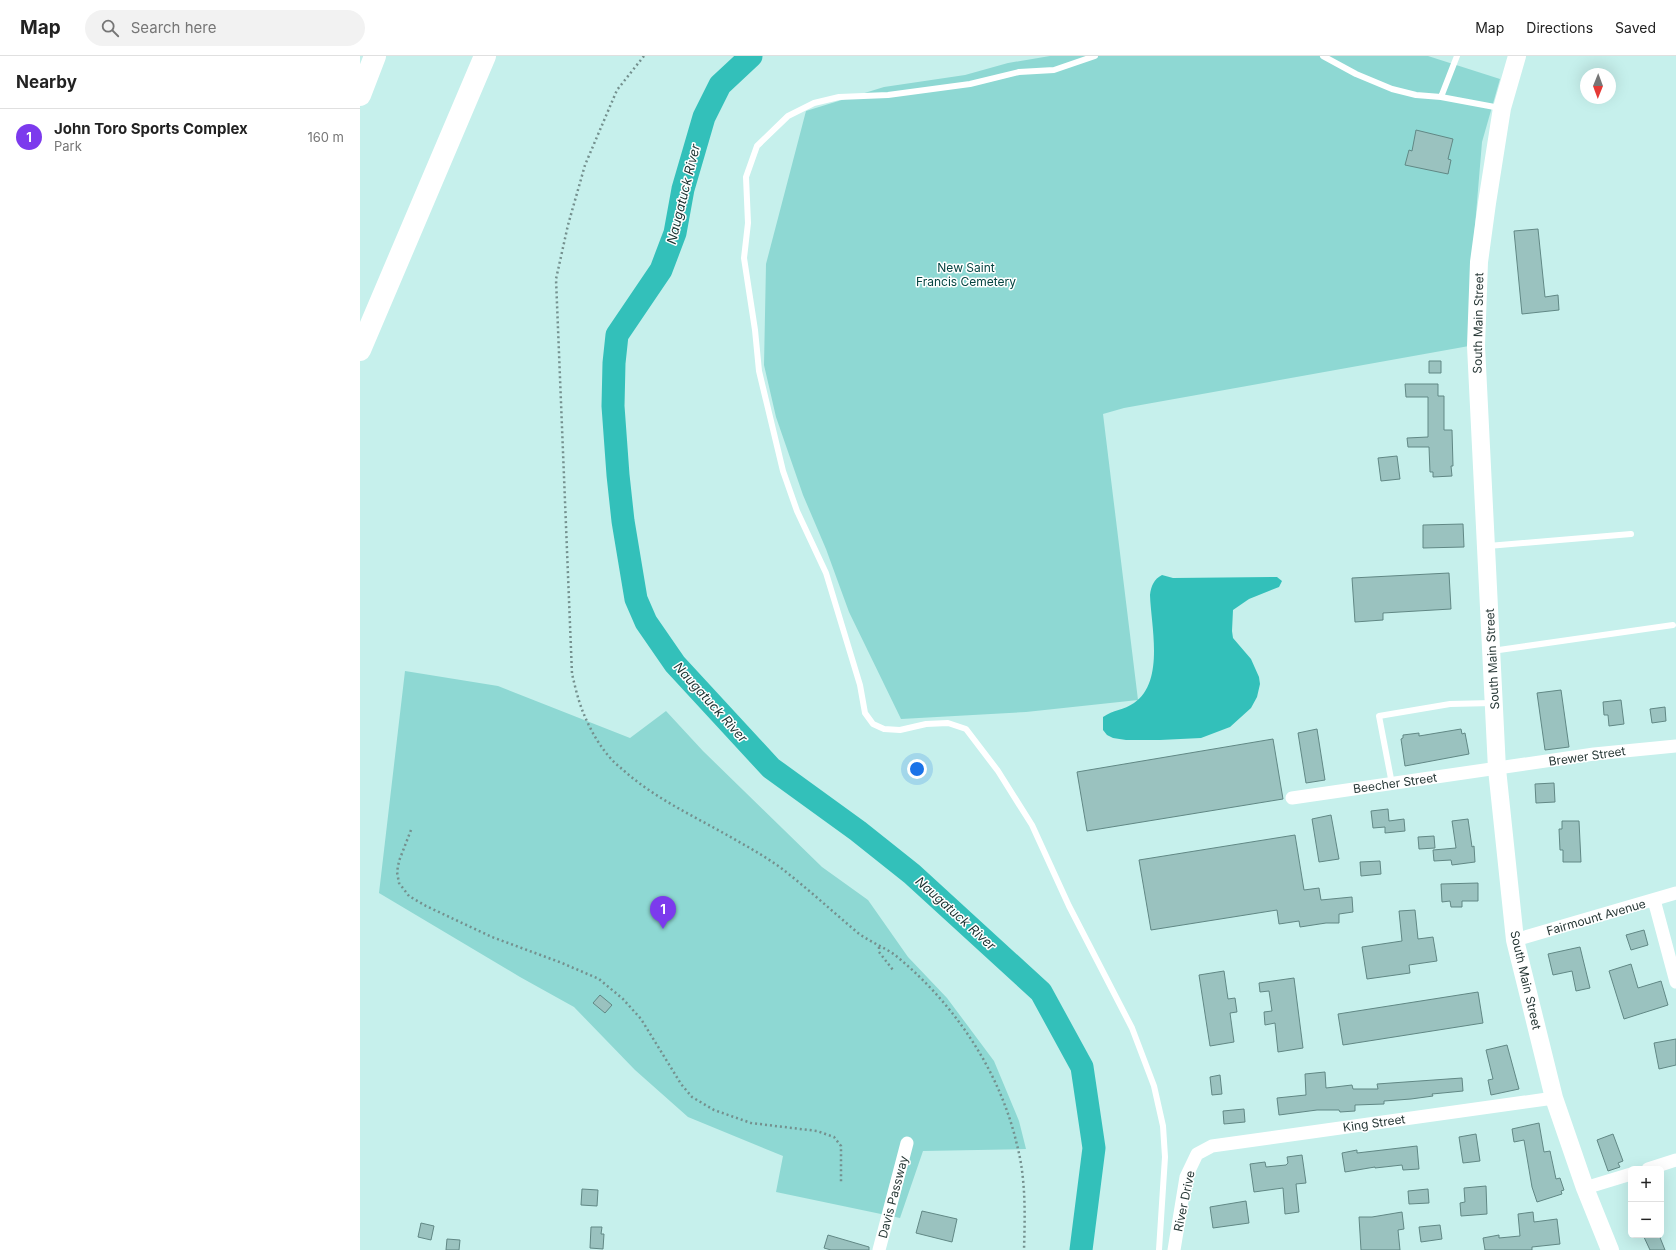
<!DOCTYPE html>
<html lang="en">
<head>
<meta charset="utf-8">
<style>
	:root { --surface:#fff; --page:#f2f2f2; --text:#222; --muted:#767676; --line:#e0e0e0; --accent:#7c3aed }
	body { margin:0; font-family:Inter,sans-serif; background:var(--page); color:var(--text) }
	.controls { position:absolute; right:12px; bottom:12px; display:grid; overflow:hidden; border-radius:6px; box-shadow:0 4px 16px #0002 }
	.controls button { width:36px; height:36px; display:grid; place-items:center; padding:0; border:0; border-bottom:1px solid var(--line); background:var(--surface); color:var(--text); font:20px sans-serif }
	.compass { position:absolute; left:1220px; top:12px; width:36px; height:36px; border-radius:50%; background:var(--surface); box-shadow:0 4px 16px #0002; rotate:181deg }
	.you { position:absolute; left:557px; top:713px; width:14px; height:14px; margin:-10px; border:3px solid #fff; border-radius:50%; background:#1a73e8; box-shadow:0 0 0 6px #1a73e833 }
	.badge { display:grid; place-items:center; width:26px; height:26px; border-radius:50%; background:var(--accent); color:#fff; font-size:13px; font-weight:700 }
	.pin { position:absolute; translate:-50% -33px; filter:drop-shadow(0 1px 2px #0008) }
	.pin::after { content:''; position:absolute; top:21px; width:14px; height:12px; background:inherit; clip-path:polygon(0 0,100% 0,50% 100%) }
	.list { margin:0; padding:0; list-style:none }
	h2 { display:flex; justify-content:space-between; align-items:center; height:52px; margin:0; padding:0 16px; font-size:17px }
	h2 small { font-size:13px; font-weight:400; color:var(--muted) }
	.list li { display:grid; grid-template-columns:26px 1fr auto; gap:12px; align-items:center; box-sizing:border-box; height:56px; padding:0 16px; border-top:1px solid var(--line) }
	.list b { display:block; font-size:15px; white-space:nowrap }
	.list p { margin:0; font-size:13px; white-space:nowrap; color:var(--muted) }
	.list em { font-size:13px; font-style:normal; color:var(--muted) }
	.icon { flex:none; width:22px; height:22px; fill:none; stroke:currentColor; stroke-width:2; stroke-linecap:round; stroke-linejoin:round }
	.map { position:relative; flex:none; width:1316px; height:1194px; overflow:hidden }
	header { display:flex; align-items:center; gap:24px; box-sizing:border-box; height:56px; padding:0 20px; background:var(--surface); border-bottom:1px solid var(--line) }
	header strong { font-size:19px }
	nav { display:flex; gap:22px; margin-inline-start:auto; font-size:14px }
	.search { width:280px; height:36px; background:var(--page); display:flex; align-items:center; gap:10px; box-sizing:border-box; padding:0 14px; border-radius:22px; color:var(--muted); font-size:15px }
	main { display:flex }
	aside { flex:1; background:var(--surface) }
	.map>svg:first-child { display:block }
</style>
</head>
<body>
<header>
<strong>Map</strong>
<div class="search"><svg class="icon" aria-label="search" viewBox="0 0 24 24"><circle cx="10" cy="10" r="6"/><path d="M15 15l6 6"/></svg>Search here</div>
<nav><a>Map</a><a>Directions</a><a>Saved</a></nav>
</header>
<main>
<aside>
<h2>Nearby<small></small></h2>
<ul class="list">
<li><span class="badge">1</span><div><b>John Toro Sports Complex</b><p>Park</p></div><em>160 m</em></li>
</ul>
</aside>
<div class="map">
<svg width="1316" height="1194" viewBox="0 0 1316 1194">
	<rect width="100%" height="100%" fill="#c6f0ec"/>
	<path fill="#8ed8d3" d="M690,0H1068L1140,23L1122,86L1112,206L1109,290L764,352L743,358L778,644L666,656L541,663L489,556L466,493L443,439L416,361L404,309L406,208L446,55L524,31L605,19L648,7Z
		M45,615L138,630L270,682L306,655L343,695L462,811L508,844L548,901L587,942L634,1005L659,1065L666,1093L563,1095L540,1162L416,1136L423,1100L328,1061L275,1014L214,951L160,921L19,837Z"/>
	<path fill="#33c0ba" d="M802,519L813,522L917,521L922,525L919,531L889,543L873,554L872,575L873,582L891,603L899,621L900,628L897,641L891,652L870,671L841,682L800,684H766L753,682L747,679L743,674V661C753,654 764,654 774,647C805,626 791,570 790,539C791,530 794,523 802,519Z"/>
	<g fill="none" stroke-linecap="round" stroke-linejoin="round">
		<path stroke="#33c0ba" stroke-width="23" d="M391,0L360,29L344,61L323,133L315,177L301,214L257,279L254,307L253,350L258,419L263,465L276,543L286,566L315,608L411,712L498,775L552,818L681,936L722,1011L734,1092L721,1194"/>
	</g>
	<path fill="#9ac2bf" stroke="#618885" d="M1056,74L1093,83L1088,103L1091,104L1088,118L1045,109L1049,94L1052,95Z
		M1178,173L1185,241L1198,239L1199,254L1162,258L1154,175Z
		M1069,305H1081V317H1069Z
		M1045,328H1078V340H1084V374H1092L1093,410H1091L1092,420L1073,421V416H1070L1069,391H1048L1047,382L1068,381V341H1046Z
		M1037,400L1040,423L1021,425L1018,402Z
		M1103,468L1104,491L1063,492V469Z
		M1089,517L1091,553L1023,557V564L995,566L992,522Z
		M1201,634L1209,691L1185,694L1177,637Z
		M1261,644L1264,668L1249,670L1248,659H1244L1243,646Z
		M1305,651L1306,665L1292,667L1290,653Z
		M957,673L965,724L946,727L938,677Z
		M1101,673L1102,678L1105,677L1109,698L1045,710L1041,683L1043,682V679L1059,677V680Z
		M913,683L923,743L727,775L717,716Z
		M1194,727L1195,746L1176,747L1175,728Z
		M1028,753L1029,765L1044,763L1045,775L1025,777V771L1013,772L1011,755Z
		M971,759L979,803L959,806L952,763Z
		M1108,763L1112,791L1114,790L1115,806L1092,809L1091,804L1074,805L1073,794L1096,792L1092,765Z
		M1202,765H1219L1221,806H1203V794H1200L1199,773H1202Z
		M935,779L944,834L959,832L961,844L992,841L993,856L979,858V867H966L940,871L939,865L919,868L917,854L791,874L779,804Z
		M1074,780L1075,792L1059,793L1058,781Z
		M1020,805L1021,818L1001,820L1000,806Z
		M1118,827V845H1102V851H1091L1090,845L1082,846L1081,828Z
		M1055,854L1058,883L1073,881L1077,905L1049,909L1050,917L1007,923L1002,891L1042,885L1039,855Z
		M1284,874L1288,889L1271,894L1266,879Z
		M1220,891L1230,932L1216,935L1212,915L1193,919L1188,898Z
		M1271,908L1278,932L1301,925L1308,949L1264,963L1249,915Z
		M864,915L868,943L875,942L877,956L870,957L874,986L850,990L839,919Z
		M934,922L943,992L918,996L915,967L905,969L904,956L912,955L909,935L900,936L899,927Z
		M1118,936L1123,967L983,989L978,958Z
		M240,939L252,949L245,957L233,947Z
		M1316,983V1009L1299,1013L1294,987Z
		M1147,989L1159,1033L1131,1039L1128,1024L1133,1023L1126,994Z
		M965,1016L966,1032L992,1029L993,1033H1018L1017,1028L1102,1022L1103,1035L1072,1038L1073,1040L1051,1043L1024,1045V1048L995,1049V1055L980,1056L979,1054H957L919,1059L917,1042L946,1039L945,1018Z
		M860,1019L862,1038L852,1039L850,1021Z
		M884,1053L885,1066L864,1068L863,1055Z
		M1179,1067L1184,1096L1190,1095L1196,1123L1200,1122L1204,1134L1201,1135L1202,1138L1177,1146L1172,1131L1164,1084L1154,1086L1152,1073Z
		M1116,1078L1120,1105L1103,1107L1099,1081Z
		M1253,1078L1263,1105L1258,1107L1260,1111L1248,1115L1237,1084Z
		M1057,1090L1059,1113L1043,1114L1042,1109L1015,1112V1111L985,1116L982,1097L997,1094V1097Z
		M942,1099L946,1127L936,1128L939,1156L925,1158L923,1132L894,1136L890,1108L905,1106L906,1111L926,1109L928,1107L927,1101Z
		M1126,1130L1127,1158L1101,1160L1100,1147L1105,1146L1104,1132Z
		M222,1133L238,1134L237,1150L221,1149Z
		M1068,1133L1069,1147L1049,1148L1048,1135Z
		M886,1145L889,1167L853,1172L850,1151Z
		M562,1155L597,1163L592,1186L556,1177Z
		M1042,1156L1044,1173L1038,1174L1040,1194H1001L999,1161H1012Z
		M1173,1156L1174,1166L1197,1163L1200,1188L1172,1191V1194H1125L1123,1182L1139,1179V1182L1160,1180L1158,1158Z
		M61,1167L74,1170L71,1184L58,1181Z
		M1080,1169L1082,1183L1061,1186L1059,1171Z
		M231,1171H242L241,1178H244L243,1193L230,1192Z
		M468,1179L509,1191V1194H471L464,1192Z
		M1283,1179H1299L1305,1194H1290Z
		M87,1183L100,1184L99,1194H86Z"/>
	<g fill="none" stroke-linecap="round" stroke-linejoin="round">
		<path stroke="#74908e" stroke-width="2.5" stroke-dasharray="2 3" stroke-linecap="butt" d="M284,0L257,34L225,109L208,169L196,223L212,618C215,630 218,644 223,656C231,676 244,699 262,713C295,743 336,761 374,783C390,792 406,801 421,812C447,832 472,855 498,877C510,886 524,891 535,899C594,947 640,1015 657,1089C666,1123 665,1159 664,1194
			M51,774L39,805L37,816L39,827L49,840L66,850L132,881L202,907L239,923L263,943L281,963L321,1028L332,1041L354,1054L391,1067L457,1075L474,1081L481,1090V1127
			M519,891V896L533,914"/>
		<path stroke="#fff" stroke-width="6" d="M735,0L694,14L659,16L610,28L528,39L479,41L454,47L428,60L397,90L386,121L388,167L384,202L395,274L399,315L423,415L437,455L466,517L500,629L505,657L513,668L524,673L540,674L566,668L588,667L606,673L638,715L672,769L709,850L772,972L794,1030L803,1070L805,1101L799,1194
			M963,0L996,18L1032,33L1056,39L1081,41L1140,52
			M1081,41L1097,0
			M1128,490L1271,478
			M1132,595L1313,569
			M1032,728L1019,660L1090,648L1133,647"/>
		<path stroke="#fff" stroke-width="13" d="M932,742L1234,698L1316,690
			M1294,844L1316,926
			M1155,884L1316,837
			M1288,1113L1316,1104
			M1225,1132L1271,1118
			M519,1194L547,1087
			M814,1194L826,1121L837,1098L852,1090L1194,1042"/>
		<path stroke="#fff" stroke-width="18" d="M1157,0L1142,52L1127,147L1119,206L1116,290L1137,713L1155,884L1194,1042L1225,1132L1250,1194"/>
		<path stroke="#fff" stroke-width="22" d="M0,39L15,0
			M0,294L125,0"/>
	</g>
	<g text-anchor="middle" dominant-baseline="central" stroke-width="3" stroke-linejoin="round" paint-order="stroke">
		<g font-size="12" fill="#044441" stroke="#fff">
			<text x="606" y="211">New Saint<tspan x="606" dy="14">Francis Cemetery</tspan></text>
		</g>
		<g font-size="12" fill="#283937" stroke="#fff">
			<text transform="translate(1118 267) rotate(-89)">South Main Street</text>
			<text transform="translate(1132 603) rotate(-93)">South Main Street</text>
			<text transform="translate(1227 700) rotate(-8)">Brewer Street</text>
			<text transform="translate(1035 727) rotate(-8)">Beecher Street</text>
			<text transform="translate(1236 861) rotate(-16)">Fairmount Avenue</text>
			<text transform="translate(1166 924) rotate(77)">South Main Street</text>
			<text transform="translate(1014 1067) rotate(-8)">King Street</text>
			<text transform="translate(533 1141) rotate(-75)">Davis Passway</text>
			<text transform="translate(824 1145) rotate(-78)">River Drive</text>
		</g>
		<g font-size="13" font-style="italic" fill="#1c3331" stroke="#fff">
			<text transform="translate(323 138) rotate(-76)">Naugatuck River</text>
			<text transform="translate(351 646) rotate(48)">Naugatuck River</text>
			<text transform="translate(596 857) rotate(42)">Naugatuck River</text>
		</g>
	</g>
</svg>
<div class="controls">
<button>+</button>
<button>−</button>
</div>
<svg class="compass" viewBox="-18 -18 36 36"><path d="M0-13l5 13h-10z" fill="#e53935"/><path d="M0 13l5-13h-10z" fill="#767676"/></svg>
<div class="you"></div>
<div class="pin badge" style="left:303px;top:873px">1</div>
</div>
</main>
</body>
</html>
